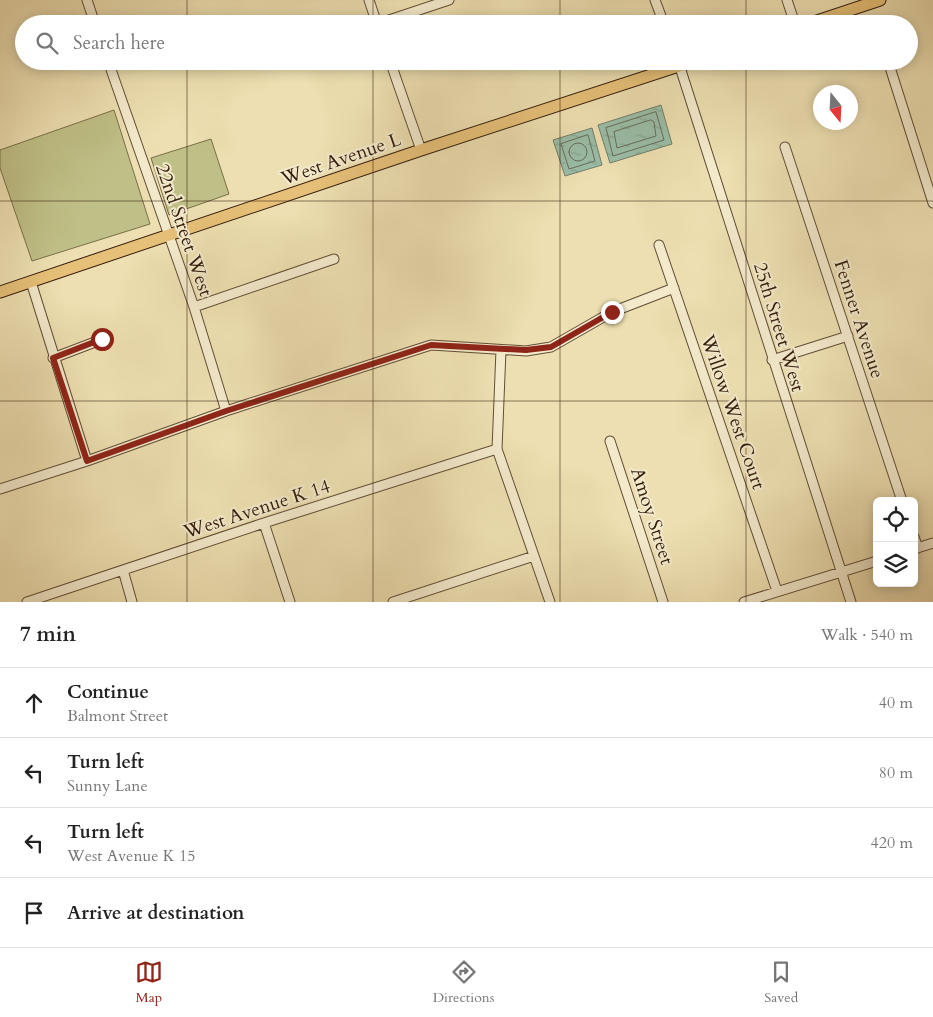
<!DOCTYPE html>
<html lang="en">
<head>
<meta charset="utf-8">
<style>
	:root { --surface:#fff; --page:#f2f2f2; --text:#222; --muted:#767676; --line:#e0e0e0; --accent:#8f2418 }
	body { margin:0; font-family:Cardo,serif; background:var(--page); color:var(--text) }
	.controls { position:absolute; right:15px; bottom:15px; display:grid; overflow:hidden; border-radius:8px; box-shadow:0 2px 12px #0003 }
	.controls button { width:45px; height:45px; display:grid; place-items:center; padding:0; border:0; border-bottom:1px solid var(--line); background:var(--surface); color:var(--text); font:25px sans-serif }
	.compass { position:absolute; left:813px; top:85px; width:45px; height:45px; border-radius:50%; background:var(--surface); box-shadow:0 2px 12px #0003; rotate:162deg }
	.stop { position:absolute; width:15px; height:15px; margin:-11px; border:4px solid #8f2418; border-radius:50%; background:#fff }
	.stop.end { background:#8f2418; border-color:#fff; box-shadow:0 1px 5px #0008 }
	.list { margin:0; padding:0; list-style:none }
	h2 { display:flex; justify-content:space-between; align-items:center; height:65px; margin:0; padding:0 20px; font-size:21px }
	h2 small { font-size:16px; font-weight:400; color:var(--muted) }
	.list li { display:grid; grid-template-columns:32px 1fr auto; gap:15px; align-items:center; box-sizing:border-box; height:70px; padding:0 20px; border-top:1px solid var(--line) }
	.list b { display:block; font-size:19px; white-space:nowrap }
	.list p { margin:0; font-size:16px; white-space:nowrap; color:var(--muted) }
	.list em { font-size:16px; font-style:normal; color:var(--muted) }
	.icon { flex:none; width:28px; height:28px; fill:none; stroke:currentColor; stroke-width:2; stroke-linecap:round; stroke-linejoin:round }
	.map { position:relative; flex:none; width:933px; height:602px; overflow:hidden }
	.search { position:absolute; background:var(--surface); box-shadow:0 2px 12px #0003; left:15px; right:15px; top:15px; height:55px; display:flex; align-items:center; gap:12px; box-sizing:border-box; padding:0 18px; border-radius:28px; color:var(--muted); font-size:19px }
	.sheet { height:345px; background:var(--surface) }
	nav { display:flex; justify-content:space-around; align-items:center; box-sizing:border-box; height:70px; border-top:1px solid var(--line); background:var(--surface); font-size:14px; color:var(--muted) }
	nav a { display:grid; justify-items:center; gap:2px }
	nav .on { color:var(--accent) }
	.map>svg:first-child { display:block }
</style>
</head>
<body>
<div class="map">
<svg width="933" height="602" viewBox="0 0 933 602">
	<defs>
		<pattern id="water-ripples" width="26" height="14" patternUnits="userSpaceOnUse" patternTransform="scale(1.25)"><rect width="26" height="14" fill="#9abda8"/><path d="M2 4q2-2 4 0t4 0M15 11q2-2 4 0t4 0" fill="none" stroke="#85a28f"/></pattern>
	</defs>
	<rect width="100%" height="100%" fill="#eddfb1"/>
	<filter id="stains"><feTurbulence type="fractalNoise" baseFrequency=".004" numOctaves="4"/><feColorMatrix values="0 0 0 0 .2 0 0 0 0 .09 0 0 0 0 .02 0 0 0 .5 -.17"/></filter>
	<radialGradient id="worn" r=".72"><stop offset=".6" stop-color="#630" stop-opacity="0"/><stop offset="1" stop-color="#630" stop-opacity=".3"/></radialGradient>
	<path fill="#bfc087" stroke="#7a6e4a" d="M114,110L150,224L32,261L0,168V150Z
		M211,139L229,194L169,215L151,158Z"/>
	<path fill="url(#water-ripples)" stroke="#717d6a" d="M661,105L672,144L610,163L598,125Z
		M592,128L602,165L565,176L553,140Z"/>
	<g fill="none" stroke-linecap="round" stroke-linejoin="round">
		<path stroke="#676c5a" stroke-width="1" d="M656,112L664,140L613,156L606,128Z
			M651,120L654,122L656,136L617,148L614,132Z
			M588,135L595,161L569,169L561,144Z
			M569 152a9 9 0 1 1 18 0a9 9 0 1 1-18 0Z"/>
		<defs>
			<path id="minor" d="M87,0L95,24
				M369,0L377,24L449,0
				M655,0L664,24
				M787,0L795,24
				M108,61L194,307L226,411
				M390,61L421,150
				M678,61L851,602
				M888,61L933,203
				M785,147L902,501
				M659,245L777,591
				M31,282L87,461
				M194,307L334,259
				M501,350L497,449L550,602
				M53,358L103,339
				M772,360L848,336
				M610,441L663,602
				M0,489L87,461L226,411L431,345L526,351L551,347L612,312L674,288
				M264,523L290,602
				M914,537L918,548
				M914,549L933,543
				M123,570L132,602
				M27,602L264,523L497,449
				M393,602L534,556
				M744,602L877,561"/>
			<path id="major" d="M808,24L880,0
				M0,292L421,150L694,61"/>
		</defs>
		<use href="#minor" stroke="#624d36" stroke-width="11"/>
		<use href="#major" stroke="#341c0d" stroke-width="13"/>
		<use href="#minor" stroke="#f3eacc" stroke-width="9"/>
		<use href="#major" stroke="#e6c078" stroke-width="11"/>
	</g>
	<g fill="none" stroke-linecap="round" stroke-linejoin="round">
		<path stroke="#8f2418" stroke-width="6" d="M102,339L53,358L87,461L226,411L431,345L526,350L551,347L612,312"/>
	</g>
	<path fill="none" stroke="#341c0d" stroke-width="1" stroke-opacity="0.55" d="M187,0V24M373,0V24M560,0V24M746,0V24M187,61V602M373,61V602M560,61V602M746,61V602M0,201H933M0,401H933"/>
	<g text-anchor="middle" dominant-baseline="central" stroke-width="4" stroke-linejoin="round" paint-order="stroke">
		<g font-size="19" fill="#341c0d" stroke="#f3eacc">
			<text transform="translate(341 159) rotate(-19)">West Avenue L</text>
			<text transform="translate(184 230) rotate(71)">22nd Street West</text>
			<text transform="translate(859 319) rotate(72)">Fenner Avenue</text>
			<text transform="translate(779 327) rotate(73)">25th Street West</text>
			<text transform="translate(733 412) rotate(71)">Willow West Court</text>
			<text transform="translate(257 509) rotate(-18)">West Avenue K 14</text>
			<text transform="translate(652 516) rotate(72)">Amoy Street</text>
		</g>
	</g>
	<rect width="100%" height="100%" filter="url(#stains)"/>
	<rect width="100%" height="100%" fill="url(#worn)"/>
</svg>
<div class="controls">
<button><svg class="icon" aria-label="locate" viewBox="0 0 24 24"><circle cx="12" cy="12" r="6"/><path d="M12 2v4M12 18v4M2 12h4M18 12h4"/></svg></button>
<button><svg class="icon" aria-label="layers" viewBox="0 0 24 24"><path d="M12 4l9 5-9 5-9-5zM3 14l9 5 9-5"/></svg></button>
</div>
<svg class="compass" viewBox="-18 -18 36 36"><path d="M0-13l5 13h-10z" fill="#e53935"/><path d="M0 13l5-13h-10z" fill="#767676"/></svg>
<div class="stop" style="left:102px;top:339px"></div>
<div class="stop end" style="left:612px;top:312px"></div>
<div class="search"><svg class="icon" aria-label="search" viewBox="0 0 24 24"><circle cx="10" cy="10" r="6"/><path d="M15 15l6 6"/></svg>Search here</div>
</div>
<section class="sheet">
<h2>7 min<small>Walk · 540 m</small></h2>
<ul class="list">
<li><svg class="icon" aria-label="ahead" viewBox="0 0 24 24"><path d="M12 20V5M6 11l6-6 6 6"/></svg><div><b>Continue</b><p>Balmont Street</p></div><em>40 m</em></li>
<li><svg class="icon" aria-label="left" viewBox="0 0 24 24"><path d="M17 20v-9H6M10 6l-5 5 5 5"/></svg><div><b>Turn left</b><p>Sunny Lane</p></div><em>80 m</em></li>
<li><svg class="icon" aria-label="left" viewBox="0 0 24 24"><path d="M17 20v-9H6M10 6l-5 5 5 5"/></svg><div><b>Turn left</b><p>West Avenue K 15</p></div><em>420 m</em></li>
<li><svg class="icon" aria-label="arrive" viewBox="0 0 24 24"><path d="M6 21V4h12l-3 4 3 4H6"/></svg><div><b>Arrive at destination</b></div></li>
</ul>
</section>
<nav>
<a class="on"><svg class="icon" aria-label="map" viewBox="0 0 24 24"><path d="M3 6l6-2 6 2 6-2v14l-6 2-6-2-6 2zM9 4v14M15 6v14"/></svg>Map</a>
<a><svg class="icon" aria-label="directions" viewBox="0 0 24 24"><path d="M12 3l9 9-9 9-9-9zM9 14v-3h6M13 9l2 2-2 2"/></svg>Directions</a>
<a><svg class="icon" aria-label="saved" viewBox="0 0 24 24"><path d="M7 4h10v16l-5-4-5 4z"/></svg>Saved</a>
</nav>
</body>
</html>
